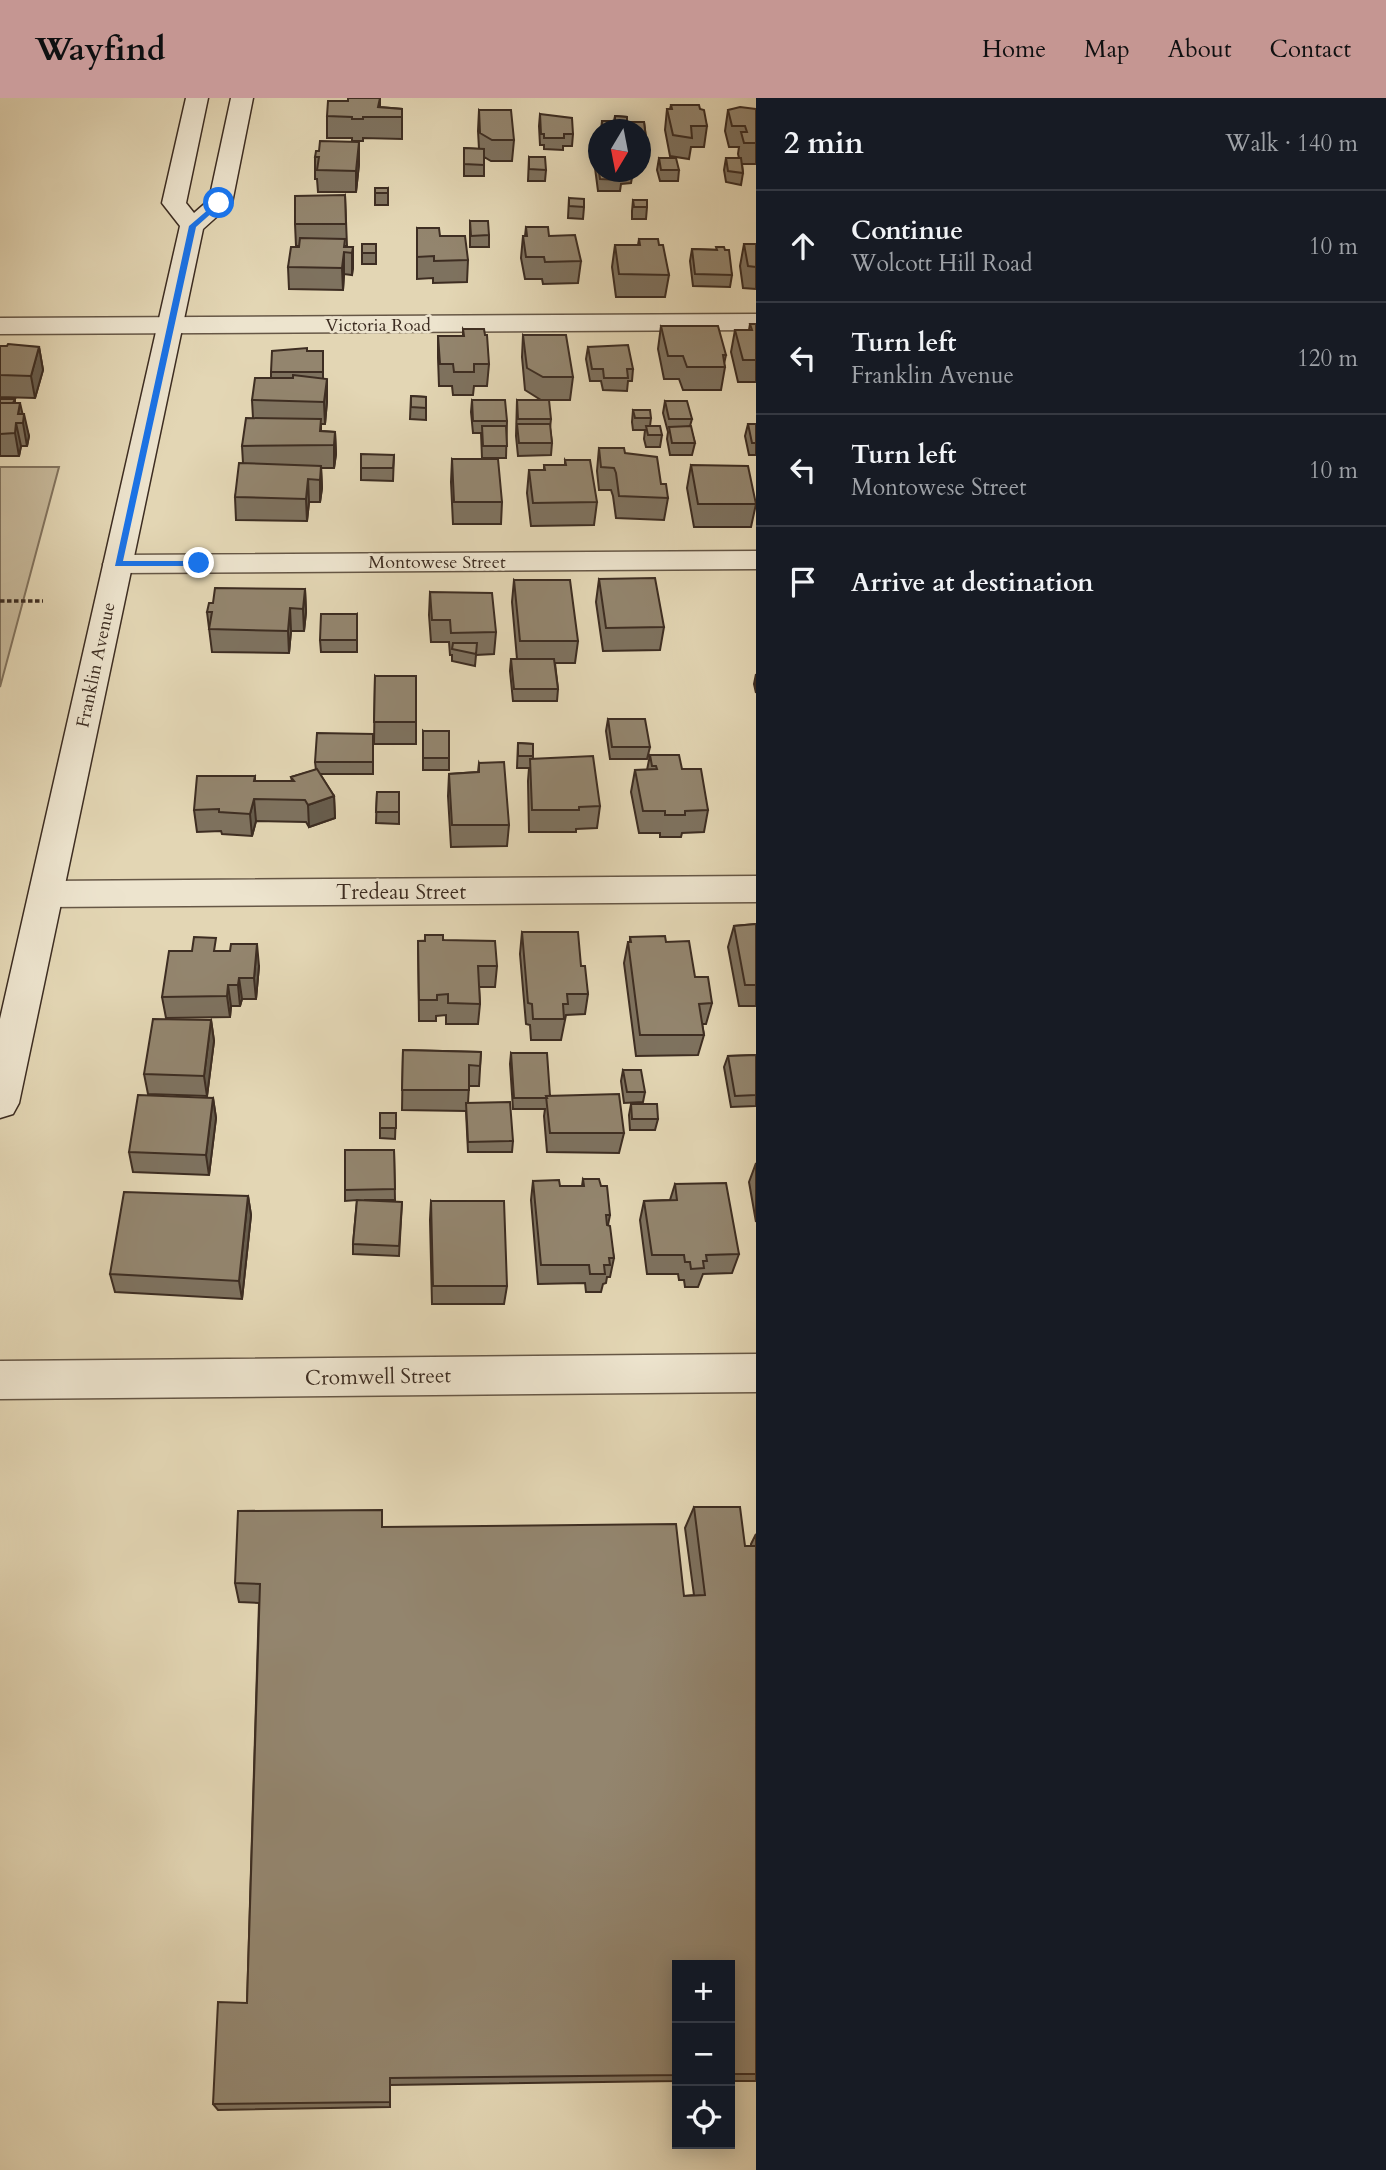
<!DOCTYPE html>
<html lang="en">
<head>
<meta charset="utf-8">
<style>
	:root { --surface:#171b24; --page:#20242c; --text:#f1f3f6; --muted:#9ea1a6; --line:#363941; --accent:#c59692 }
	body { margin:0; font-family:Cardo,serif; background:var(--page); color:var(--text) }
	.controls { position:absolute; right:21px; bottom:21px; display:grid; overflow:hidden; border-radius:0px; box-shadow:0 4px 18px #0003 }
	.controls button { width:63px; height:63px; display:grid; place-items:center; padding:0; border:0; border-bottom:2px solid var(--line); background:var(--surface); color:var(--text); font:35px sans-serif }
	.compass { position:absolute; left:588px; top:21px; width:63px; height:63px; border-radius:50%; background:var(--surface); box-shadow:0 4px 18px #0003; rotate:190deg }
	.stop { position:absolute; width:21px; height:21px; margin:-16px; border:5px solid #1a73e8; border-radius:50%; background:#fff }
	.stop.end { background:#1a73e8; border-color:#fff; box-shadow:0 2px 7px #0008 }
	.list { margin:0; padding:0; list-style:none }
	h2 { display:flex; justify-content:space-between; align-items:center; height:91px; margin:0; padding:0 28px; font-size:30px }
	h2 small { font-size:23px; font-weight:400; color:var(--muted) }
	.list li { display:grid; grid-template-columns:46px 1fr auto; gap:21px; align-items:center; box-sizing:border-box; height:112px; padding:0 28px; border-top:2px solid var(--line) }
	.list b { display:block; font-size:26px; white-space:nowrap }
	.list p { margin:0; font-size:23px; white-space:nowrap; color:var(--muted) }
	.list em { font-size:23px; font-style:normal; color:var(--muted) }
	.icon { flex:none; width:38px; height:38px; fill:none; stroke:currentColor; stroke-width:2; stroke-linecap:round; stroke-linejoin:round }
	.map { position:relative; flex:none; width:756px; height:2072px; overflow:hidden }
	header { display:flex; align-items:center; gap:42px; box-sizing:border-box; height:98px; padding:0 35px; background:var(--accent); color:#111 }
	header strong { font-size:33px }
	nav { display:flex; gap:38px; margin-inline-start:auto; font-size:24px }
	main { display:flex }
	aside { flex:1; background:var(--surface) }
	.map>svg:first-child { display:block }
</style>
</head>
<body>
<header>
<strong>Wayfind</strong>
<nav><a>Home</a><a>Map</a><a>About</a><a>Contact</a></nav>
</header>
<main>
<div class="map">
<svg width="756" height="2072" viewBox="0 0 756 2072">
	<rect width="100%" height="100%" fill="#e3d6b4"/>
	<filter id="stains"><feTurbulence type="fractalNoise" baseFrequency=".00286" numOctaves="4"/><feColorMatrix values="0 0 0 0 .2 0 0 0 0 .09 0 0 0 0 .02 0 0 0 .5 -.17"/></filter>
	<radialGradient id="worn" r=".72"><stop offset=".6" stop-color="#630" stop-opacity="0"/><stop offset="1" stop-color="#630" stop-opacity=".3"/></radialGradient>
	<path fill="#c7b99b" stroke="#82735e" stroke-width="2" d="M0,369H59L0,589Z"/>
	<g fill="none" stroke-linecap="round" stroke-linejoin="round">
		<defs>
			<path id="minor" d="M756,216V232L0,236V220Z
				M756,453V471L118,475L108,472L103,466L108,460L118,457Z
				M756,778V804L46,809L34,805L29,796L34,787L46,783Z
				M756,1256V1294L0,1301V1263Z"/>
			<path id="secondary" d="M186,0H208L186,105L194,115L209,102L231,0H253L232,105L203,131L19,1005L13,1016L0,1020V921L180,128L162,105Z"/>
		</defs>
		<use href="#minor" stroke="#665746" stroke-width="3"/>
		<use href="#secondary" stroke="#3d2d22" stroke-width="3"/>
		<path stroke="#3d2d22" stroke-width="3.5" stroke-dasharray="4.5 2.5" stroke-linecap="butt" d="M0,503H43"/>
		<use href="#minor" fill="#ede4ce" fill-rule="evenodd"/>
		<use href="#secondary" fill="#ede4ce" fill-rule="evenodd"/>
	</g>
	<path fill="#7e725f" stroke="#3d2d22" stroke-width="2" d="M380,0V9L402,11V41L363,40V43H352V40H327V18L348,3Z
		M671,7L700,11L707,28L704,49H691L689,61L670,58L665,32L667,11H670Z
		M756,11V66H742L743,75L741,87L726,84L724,72L726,60H739L738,56L739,49H729L725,33L728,12Z
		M479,12L514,42L512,63H491L484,59V78H464V50L479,51L478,33Z
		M540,16L573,36L572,48H563V52L544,51V47H540L539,28Z
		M615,18L627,19V24H644L646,40L644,51H640V32H601L602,23H614Z
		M359,44V66L356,94H318L317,81H315V59L319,53Z
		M596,58L633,74L631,85L621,86L620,93H598L595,70Z
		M529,59L546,72L545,83H528Z
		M659,60L679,72L678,83H660L657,72Z
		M388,90V107H375V95Z
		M345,97L347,148H345V149H353L352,177L344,176L343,192L289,191L288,169L299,148H296L295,126Z
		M569,100L584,109L583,121L568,120Z
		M633,102L647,109L646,121H632V113Z
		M470,123L489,137V149H470Z
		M526,129L549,138L581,163L578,185L543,186L542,181H525L521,160L523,138H525Z
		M417,130L440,138L468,162L467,184L433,185V180L417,181Z
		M639,141L659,147L669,177L665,199H616L612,169L615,147H638Z
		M362,146H376V166H362Z
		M744,146H756V191L743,190L740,168Z
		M692,151L725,152L732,177L730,189L693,188L690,163Z
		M750,226H756V284H738L731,254L735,232H749Z
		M661,228L726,257L724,266L725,269L721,292H683L679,281H664L658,251Z
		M463,231L489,266L487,288H474L473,297H453L452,288H439L438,260V238H463Z
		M523,237L573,279L570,302H541L525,292L522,259Z
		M0,248L39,249L43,272L35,300L0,299Z
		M588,249L633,271L632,283H628L627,293L603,292L601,283H590L586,261Z
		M307,253H323V280L327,303L325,326H321V333L335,334L336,356L334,370H321L322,390L320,404H309L307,423L236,422L235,399L243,365L242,348L253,320L252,302L271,280V274Z
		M411,298L426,299V322L410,321Z
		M0,301H15V305L22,316L29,338L27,348H21L19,358H0Z
		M472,302L507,323L506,360H482L481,335H473L471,314Z
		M517,302L551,321L550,330L552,345L551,357L518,358L516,338Z
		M665,303L692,321L690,328L695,345L692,357H670L667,341L668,334L663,315Z
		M633,312L651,320L650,328L662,337L660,349H646L644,341L645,332H633L632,324Z
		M748,326H756V357H749L745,338Z
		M599,350L625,355L661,386L668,400L664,422L616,420L613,398L611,392H599L597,373Z
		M394,357L393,383L361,382V370Z
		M452,361L502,404L501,426H453L451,384Z
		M565,362L597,404L594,427L531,428L527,395L529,372H544V367H565Z
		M691,367L756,406L751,429H694L687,390Z
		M599,481L664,529L660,552L603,553L596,504Z
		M514,482L578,543L575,565H555L558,591L557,603H513L510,573L511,561H517L512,504Z
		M305,491L306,514L304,533H291L289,555L212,554L207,514Z
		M430,494L496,534L494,556L476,557L475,568L452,563V557H450L449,544H431L429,517Z
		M357,516V554H321L320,542Z
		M756,576V595L754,586Z
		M375,578L416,624V646H374Z
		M608,621L650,649L647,661H610L606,633Z
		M423,633L449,660V672H423Z
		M373,636V676H320L334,698L335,720L309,729L306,724L256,723L252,738L222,736L221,733L197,734L194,712L255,678V683H292L291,679L316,672L315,664Z
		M518,645L533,646V661L600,708L597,730L576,731V734H529L528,683L529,670H517Z
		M650,657L682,671L708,712L704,734L682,735L681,739H660V735H639L631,694L635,672H647Z
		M479,665L509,727L507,748L451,749L448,698L449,676L478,674Z
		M377,694H399V726L376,725Z
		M756,826V908H739L728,849L734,828Z
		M522,834L581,868L588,896L585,916L566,917L561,942H531L530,927L526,926L520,856Z
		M630,839L666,844L695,879L712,905L706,926H702L704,937L698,957L636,958L624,865L628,844H630Z
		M443,842L497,868L495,889H479L480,906L478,926H446V917L436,918V923H419L418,843Z
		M192,853H218L259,868L256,901H242L240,908H231L230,919L166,920L162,899Z
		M211,922L214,943L207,998L148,996L144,976Z
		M403,952L481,954L479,988H469L468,1005L513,1043L512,1054H468L466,1013L402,1012Z
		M511,955L550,998L624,1035L619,1055L547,1054L544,1018L545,1011H513L510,966Z
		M756,957V1008L731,1009L724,969L728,958Z
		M623,972L645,994L643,1004L624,1005L621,983Z
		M213,1000L216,1020L209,1077L133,1074L129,1054Z
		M631,1006L658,1021L655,1032H630L629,1017Z
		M380,1015H396L395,1041L380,1040Z
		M345,1052H394L395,1102H364L402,1104L399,1158L353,1156V1146L357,1102L345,1103Z
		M756,1065V1124L749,1084Z
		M583,1081L610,1117L608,1127L614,1160L610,1179H607L606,1185L603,1186L601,1194H586L585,1185L538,1186L531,1102L533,1083L560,1088H582Z
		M675,1086L739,1156L732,1175L703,1176L698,1189H685L684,1182H679L678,1176H647L640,1122L644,1103L670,1102Z
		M248,1098L251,1117L242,1201L115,1194L110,1176Z
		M431,1103L507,1188L504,1206H432L430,1122Z
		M694,1409L745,1448H751V1446L756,1436V1983H730V1867H677V1983L390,1987V2009L218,2012L213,2006L247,1905L259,1505L239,1504L235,1485L382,1429L684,1498L694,1497L685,1430Z"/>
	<path fill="#675d4d" stroke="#3d2d22" stroke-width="2" d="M359,44V66L356,94V73Z
		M353,149V171L352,177V155Z
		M344,154V176L343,192L342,170Z
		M39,249L43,272L35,300L31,278Z
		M327,281V303L325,326L324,304Z
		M20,305L24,322V316L29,338L27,348L23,325L18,316Z
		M16,325L21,348L19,358L15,335Z
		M335,334L336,356L334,370V347Z
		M321,368L322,390L320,404V382Z
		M308,381L309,404L307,423L306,401Z
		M305,491L306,514L304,533L303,511Z
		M290,510L291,533L289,555L288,533Z
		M334,698L335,720L309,729L308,707Z
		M254,701L256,723L252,738L250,716Z
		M257,846L259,868L256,901L254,880Z
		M239,880L242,901L240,908L238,887Z
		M228,887L231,908L230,919L227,898Z
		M211,922L214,943L207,998L204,978Z
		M213,1000L216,1020L209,1077L206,1057Z
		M248,1098L251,1117L242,1201L239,1183Z"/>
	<path fill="#93856e" stroke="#3d2d22" stroke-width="2" d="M348,0H380L378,9L402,11V19H363V21H352V19L327,18L328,3H348Z
		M671,7H699L700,11L704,12L707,28H691L692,40L673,37L667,11H672Z
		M740,9L756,11V45H744L741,34H747L745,28H732L728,12Z
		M479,12H511L514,42H492L480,35Z
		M540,16L572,20L573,36H564V40H544V36H541Z
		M615,18L627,19V24H644L646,40H640V32H603L602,23H615Z
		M320,43L359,44L356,73L317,72L319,59H315L316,53H319Z
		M464,50L484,51V67L464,66Z
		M596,58H598V73Z
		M529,59H545L546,72L529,71Z
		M659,60H676L679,72H661Z
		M726,60H741L743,75L728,73Z
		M599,74H633H620L622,82L600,81Z
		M375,90H388V95H375Z
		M345,97L346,126H295V98Z
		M569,100L584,101V109L569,108Z
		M633,102H647V109H634Z
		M470,123H488L489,137L471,138Z
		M526,129H548L549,138L575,137L581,163L545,164L544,159H526L523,138H527Z
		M417,130H439L440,138H465L468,162L434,163V158L417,159Z
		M300,140L345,141L344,149H353L352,155L344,154L342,170L288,169L291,149H299Z
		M639,141H658L659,147H663L669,177L619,176L615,147H640Z
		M362,146H376V155H362Z
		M744,146H756V169L748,168Z
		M716,149H724L725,152H729L732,177L695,176L692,151L717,152Z
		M750,226H756V262H743L735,232H752Z
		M661,228H718L726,257H723L725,269H687L683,258H668Z
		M463,231H484L485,237H487L489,266H474V274H454L453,266H440L438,238H464Z
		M523,237H566L573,279H543L527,270Z
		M8,246L39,249L31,278L0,277V248H7Z
		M628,247L633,271H627L628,280H604L603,271H592L588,249Z
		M307,250V253H323V274H271L272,253Z
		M293,277L327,281L324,304L252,302L255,280H293Z
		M411,298L426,299V310L411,309Z
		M0,301H15L13,305H0Z
		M472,302H505L507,323H473Z
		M517,302H549L551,321H518Z
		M665,303H687L692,321H669Z
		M0,305H20L18,316H24L23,325H16L15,335L0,336Z
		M633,312H650L651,320H635Z
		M246,320L321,321L320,333L335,334L334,347L242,348Z
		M517,326H550L552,345H519Z
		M748,326H756V345H752Z
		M482,328H506L507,348H483Z
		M646,328H660L662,337H648Z
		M691,328L695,345H672L669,329Z
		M599,350H624L625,355L657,359L661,386H666L668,400L619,398L616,375L614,370L601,369Z
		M361,356L394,357L393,370H361Z
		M452,361H498L502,404H454Z
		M565,362H590L597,404L533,405L529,372H545L544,367H566Z
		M239,365L321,368L320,382L308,381L306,401L235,399Z
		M691,367L748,368L756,406H698Z
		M655,480L664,529L606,530L599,481Z
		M514,482H570L578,543H520Z
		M215,490L305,491L303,511L290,510L288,533L209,531L212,514H207L209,505H213Z
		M430,494L492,495L496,534L451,535L450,522H432Z
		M321,516H357V542H320Z
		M453,545H477L476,556L452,551Z
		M511,561H554L558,591H514Z
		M375,578H416V624H374Z
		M608,621H645L650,649H612Z
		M423,633H449V660H423Z
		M317,635L373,636V664H315Z
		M518,645L533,646V658H518Z
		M650,657H679L682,671H701L708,712L685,713V717H665V713H643L635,672L657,671L656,668H652Z
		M593,658L600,708L579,709V712H532L530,661Z
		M504,664L509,727H452L449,676L479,674V665Z
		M317,671L334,698L308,707L305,702L254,701L250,716L219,714V711L194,712L197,678H255L254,683H294L291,679Z
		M377,694H399V714H376Z
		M756,826V887H745L734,828Z
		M522,834H578L581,868H585L588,896H567L568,906H563L564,921H533L532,906L528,905Z
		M425,837H443V842L495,843L497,868H478L480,906L448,905V896L437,897V902H419L418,843H425Z
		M665,838L666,844L689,843L695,879H708L712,905L699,906L704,937H640L628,844H631L630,839Z
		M194,839L216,840L214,853H230L231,846H257L254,880H239L238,887H228L227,898L162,899L169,853H192Z
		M153,921L211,922L204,978L144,976Z
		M403,952L481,954L480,968L469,967V992H402Z
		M511,955H547L550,998H546L547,1000H514Z
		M756,957V997L735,998L728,958Z
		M623,972H641L645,994H627Z
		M619,996L624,1035H550L546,998Z
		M138,997L213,1000L206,1057L129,1054Z
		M510,1004L513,1043L468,1044L466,1005Z
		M631,1006H657L658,1021H632Z
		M380,1015H396V1030H380Z
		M345,1052H394L395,1091L345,1092Z
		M583,1081H599L601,1088H607L610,1117H606L607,1127L610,1128L614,1160H609L610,1167H604L605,1176H590L589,1167H541L533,1083L559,1082L560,1088H584Z
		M726,1085L739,1156L706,1157L707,1163H703L704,1170L691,1171L690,1164H685L684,1157H652L644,1103L677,1102L675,1086Z
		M124,1094L248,1098L239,1183L110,1176Z
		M357,1102L402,1104L399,1148L353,1146Z
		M431,1103H504L507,1188H433Z
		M694,1409H740L745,1448H756V1976H730V1867H677V1977L390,1980V2004L213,2006L218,1904L247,1905L260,1486L235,1485L238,1413L382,1412V1429L676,1426L684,1498L705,1497Z"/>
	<path fill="#1a73e8" d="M217,104L223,105L196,129L123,463H199L204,465L199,468H115L189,128Z"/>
	<g text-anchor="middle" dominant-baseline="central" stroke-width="5" stroke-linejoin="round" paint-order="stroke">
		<g font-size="18" fill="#3d2d22" stroke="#ede4ce">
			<text x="378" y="227">Victoria Road</text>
			<text x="437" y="464">Montowese Street</text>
			<text transform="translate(96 567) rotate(-78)">Franklin Avenue</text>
		</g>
		<g font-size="21" fill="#3d2d22" stroke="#ede4ce">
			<text x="401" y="794">Tredeau Street</text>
			<text transform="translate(378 1279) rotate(-1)">Cromwell Street</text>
		</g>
	</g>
	<rect width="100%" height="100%" filter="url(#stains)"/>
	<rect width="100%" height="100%" fill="url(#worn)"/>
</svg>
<div class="controls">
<button>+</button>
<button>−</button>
<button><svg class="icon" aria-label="locate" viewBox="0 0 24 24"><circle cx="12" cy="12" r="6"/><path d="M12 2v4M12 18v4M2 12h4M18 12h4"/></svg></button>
</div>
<svg class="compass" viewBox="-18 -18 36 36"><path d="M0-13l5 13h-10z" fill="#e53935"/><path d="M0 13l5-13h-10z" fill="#9ea1a6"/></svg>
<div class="stop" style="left:219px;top:105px"></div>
<div class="stop end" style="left:199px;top:465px"></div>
</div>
<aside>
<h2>2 min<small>Walk · 140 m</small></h2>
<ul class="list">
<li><svg class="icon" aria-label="ahead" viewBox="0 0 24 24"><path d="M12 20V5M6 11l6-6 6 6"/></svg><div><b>Continue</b><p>Wolcott Hill Road</p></div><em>10 m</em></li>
<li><svg class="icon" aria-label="left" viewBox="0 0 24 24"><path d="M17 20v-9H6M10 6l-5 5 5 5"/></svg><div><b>Turn left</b><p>Franklin Avenue</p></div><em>120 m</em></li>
<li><svg class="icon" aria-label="left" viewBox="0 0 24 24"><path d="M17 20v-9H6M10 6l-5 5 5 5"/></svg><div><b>Turn left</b><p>Montowese Street</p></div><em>10 m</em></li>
<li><svg class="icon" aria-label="arrive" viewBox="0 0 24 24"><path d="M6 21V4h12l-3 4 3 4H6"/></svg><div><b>Arrive at destination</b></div></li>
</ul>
</aside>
</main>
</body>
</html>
